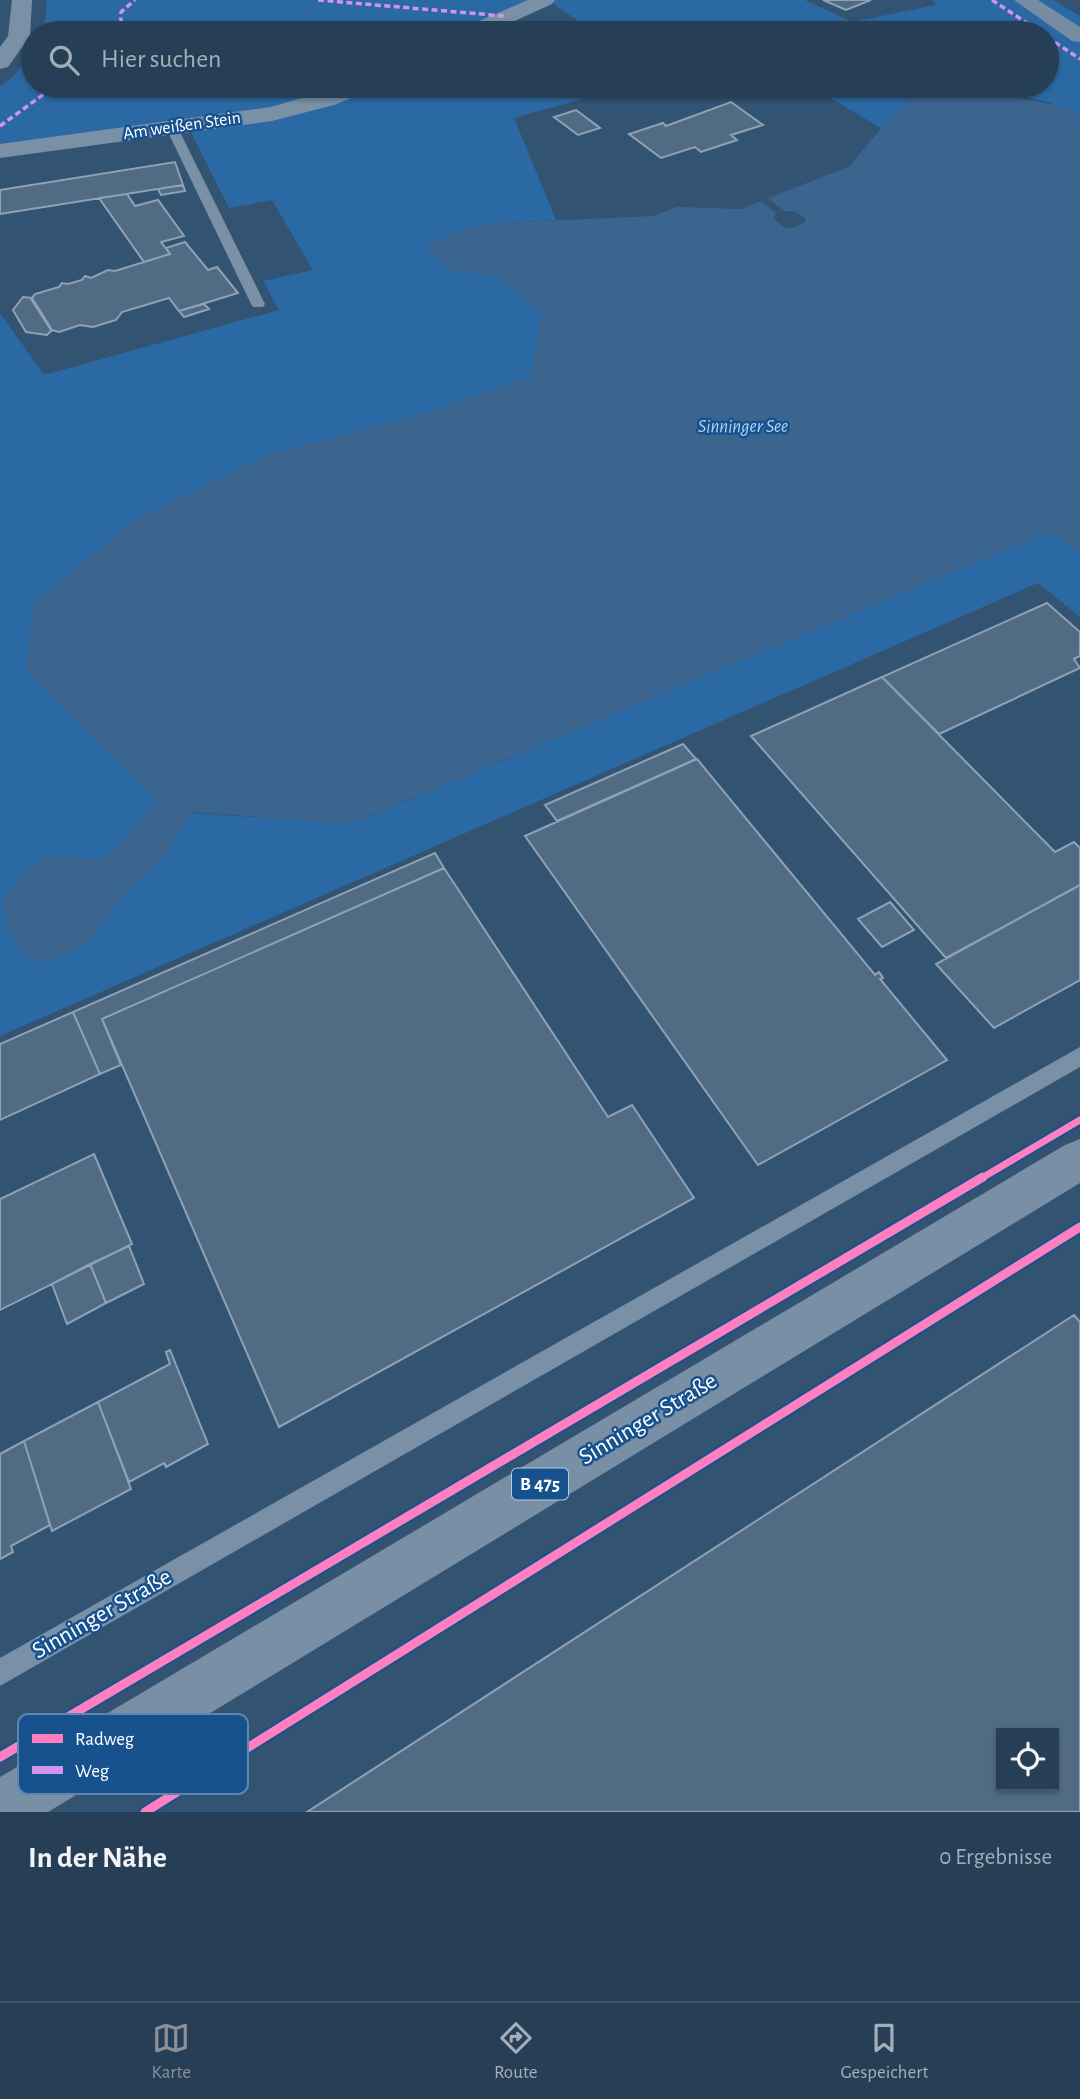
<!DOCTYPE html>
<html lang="de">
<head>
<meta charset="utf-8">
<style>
	:root { --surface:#263e56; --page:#324960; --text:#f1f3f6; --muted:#a4aeb9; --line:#42576c; --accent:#8c9099 }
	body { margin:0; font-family:"Alegreya Sans",sans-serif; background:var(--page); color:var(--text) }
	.controls { position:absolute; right:21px; bottom:21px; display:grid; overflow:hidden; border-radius:0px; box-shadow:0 2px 5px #0004 }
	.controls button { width:63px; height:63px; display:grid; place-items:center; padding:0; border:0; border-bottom:2px solid var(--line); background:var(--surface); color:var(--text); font:35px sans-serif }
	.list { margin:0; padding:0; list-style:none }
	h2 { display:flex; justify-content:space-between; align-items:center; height:91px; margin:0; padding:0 28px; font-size:30px }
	h2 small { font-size:23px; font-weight:400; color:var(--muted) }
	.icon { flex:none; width:38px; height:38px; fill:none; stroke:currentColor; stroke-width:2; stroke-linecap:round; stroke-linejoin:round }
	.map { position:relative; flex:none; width:1080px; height:1812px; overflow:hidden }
	.search { position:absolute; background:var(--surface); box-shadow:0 2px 5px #0004; left:21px; right:21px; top:21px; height:77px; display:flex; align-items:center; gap:18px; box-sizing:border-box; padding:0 24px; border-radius:38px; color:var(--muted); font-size:26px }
	.sheet { height:189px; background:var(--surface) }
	nav { display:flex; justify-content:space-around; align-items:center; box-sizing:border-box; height:98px; border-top:2px solid var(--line); background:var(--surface); font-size:19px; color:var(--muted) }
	nav a { display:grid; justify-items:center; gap:4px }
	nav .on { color:var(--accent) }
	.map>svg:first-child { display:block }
</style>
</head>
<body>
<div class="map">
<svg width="1080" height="1812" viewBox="0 0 1080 1812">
	<rect width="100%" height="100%" fill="#335373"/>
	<path fill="#2b69a4" d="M47,0H545L505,17L529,33H44Z
		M548,0H805L852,22L936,5L932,0H1053L1080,16V117C1032,86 967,95 912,98L881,128L815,89L799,86H1047V33H595Z
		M33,48V86H605L612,91L514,118L556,220L480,224L447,269L497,277L542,312L531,376L431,412L270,454L134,521L26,670L168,811L351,824L1048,532L1080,553V617L1038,583L0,1036V313L44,375L279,310L263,281L313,270L272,200L229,208L187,124L0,151V86L14,76Z"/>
	<path fill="#3b658f" d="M999,94L1065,107L1080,117V553L1048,532L350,824L192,812L164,858L125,892L90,942L52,960L38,962L18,949L5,920L4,899C29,866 33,852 79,858C88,859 96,861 105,857C121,849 142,815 159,802L26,670L33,603L134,521L270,454L431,412L531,376L542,312L497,277L447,269L426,245L480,224L653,216L677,207L741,209L850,166L881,128L912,98Z"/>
	<path fill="#335373" d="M765,196L785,211L796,212L806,219L804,223L791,228L783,227L774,219L776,213L758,199Z"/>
	<path fill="#516b84" stroke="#8ea2b5" stroke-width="2" fill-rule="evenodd" d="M823,0H871L846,10Z
		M731,102L763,125L731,135L737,140L701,152L695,147L661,158L629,134L663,123L666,126Z
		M576,110L600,128L578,135L554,117Z
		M175,162L183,185L0,214V190Z
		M183,185L185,191L161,195L158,189Z
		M127,194L135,206L158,200L184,236L161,242L170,254L144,262L99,198Z
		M185,242L208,270L217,267L238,293L179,311L169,298L122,312L116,320L93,327L80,325L59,332L51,330L31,299L35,294L59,287L62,283L68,284L82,280L85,276L91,278L108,270L115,271L170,254L166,248Z
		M23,297L32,298L52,330L47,335L26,332L13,310Z
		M204,304L209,309L184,317L179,311Z
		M1047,603L1080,632V656L1074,659L1080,668L939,734L882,677Z
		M882,677L1055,852L1074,842L1080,848V885L946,958L751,736Z
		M683,744L696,759L557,821L545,805Z
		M697,759L875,975L879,972L883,978L880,979L947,1060L758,1165L525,836Z
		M435,853L444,868L102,1019L121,1065L100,1074L73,1012Z
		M444,868L608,1117L632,1105L694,1198L279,1427L102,1019Z
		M1080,885V980L994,1028L936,964Z
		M890,902L914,930L882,947L858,919Z
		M73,1012L100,1074L0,1120V1044Z
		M94,1154L132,1244L0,1310V1199Z
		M129,1246L144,1284L106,1303L90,1264Z
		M90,1264L106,1303L67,1324L52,1284Z
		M1074,1315L1080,1322V1812H307ZM1001,1733H1054V1786H1001Z
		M170,1350L208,1444L166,1467L164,1463L129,1482L98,1402L170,1364L166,1352Z
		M98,1402L131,1489L52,1531L24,1441Z
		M24,1441L50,1525L11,1546L13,1552L0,1559V1454Z"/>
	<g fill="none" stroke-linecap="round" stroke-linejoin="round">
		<path fill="#7a90a6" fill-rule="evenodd" d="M171,123L177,126L265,304L263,307H253L251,304L165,126Z
			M1080,1047V1067L0,1686V1658Z"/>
		<path fill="#7a90a6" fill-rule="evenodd" d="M12,0H32L30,36L8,67L0,69V47L8,36Z
			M528,0H555L552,4L488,33H460L463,28Z
			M342,86H372L369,91L334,105L272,121L0,158V144L271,107Z"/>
		<path fill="#758ca3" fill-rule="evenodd" d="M1014,0H1038L1080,27V42L1072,41Z"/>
		<path fill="#798fa5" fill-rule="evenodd" d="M1080,1139V1183L48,1812H0V1777L1065,1145Z"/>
		<path stroke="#d193ec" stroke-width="3.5" stroke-dasharray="6 3.5" stroke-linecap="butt" d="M318,0L504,16
			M992,0L1042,33
			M121,33V12L135,0
			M1047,37L1080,59
			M0,126L55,86"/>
		<defs>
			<path id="cycleway-far1" d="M980,1179L1080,1120"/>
			<path id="cycleway" d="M0,1757L983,1177
				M145,1812L1080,1227"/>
		</defs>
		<use href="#cycleway-far1" stroke="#18528e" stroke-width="11"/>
		<use href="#cycleway" stroke="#18528e" stroke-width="13"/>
		<use href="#cycleway-far1" stroke="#ff80c0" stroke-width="7"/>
		<use href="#cycleway" stroke="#ff80c0" stroke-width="9"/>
	</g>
	<g text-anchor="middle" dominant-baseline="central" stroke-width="5" stroke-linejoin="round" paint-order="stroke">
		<g font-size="18" fill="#fff" stroke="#18528e">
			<text transform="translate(182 126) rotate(-8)">Am weißen Stein</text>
		</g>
		<g font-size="19" font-style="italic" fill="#afd4f6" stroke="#18528e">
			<text x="743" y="426">Sinninger See</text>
		</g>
		<rect fill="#18528e" stroke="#bacbdd" stroke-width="2" x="512" y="1468.5" width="56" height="31" rx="5"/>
		<g font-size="19" font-weight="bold" fill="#fff">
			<text x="540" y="1484">B 475</text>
		</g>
		<g font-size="24" fill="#fff" stroke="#18528e">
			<text transform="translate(648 1419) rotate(-31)">Sinninger Straße</text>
			<text transform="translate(102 1614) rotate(-30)">Sinninger Straße</text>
		</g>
	</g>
	<rect x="18" y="1714" width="230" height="80" rx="10" fill="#18528e" stroke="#5d86b0" stroke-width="2"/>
	<rect x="32" y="1734" width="31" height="9" fill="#ff80c0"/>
	<rect x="32" y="1766" width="31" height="8" fill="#d193ec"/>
	<g font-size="19" fill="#fff">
		<text x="75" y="1745">Radweg</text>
		<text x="75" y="1777">Weg</text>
	</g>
</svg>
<div class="controls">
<button><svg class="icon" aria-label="locate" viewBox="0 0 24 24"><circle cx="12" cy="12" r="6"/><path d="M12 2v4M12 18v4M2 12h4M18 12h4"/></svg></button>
</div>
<div class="search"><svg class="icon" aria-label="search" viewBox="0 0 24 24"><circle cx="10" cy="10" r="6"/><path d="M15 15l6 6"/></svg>Hier suchen</div>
</div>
<section class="sheet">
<h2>In der Nähe<small>0 Ergebnisse</small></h2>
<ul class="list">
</ul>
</section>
<nav>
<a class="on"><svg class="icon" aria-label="map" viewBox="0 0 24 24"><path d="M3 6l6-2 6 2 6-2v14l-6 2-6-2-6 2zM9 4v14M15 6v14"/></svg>Karte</a>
<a><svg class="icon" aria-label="directions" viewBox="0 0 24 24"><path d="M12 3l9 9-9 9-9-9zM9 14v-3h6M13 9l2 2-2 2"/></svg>Route</a>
<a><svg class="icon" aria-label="saved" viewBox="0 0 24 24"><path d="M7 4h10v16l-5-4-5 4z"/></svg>Gespeichert</a>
</nav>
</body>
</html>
